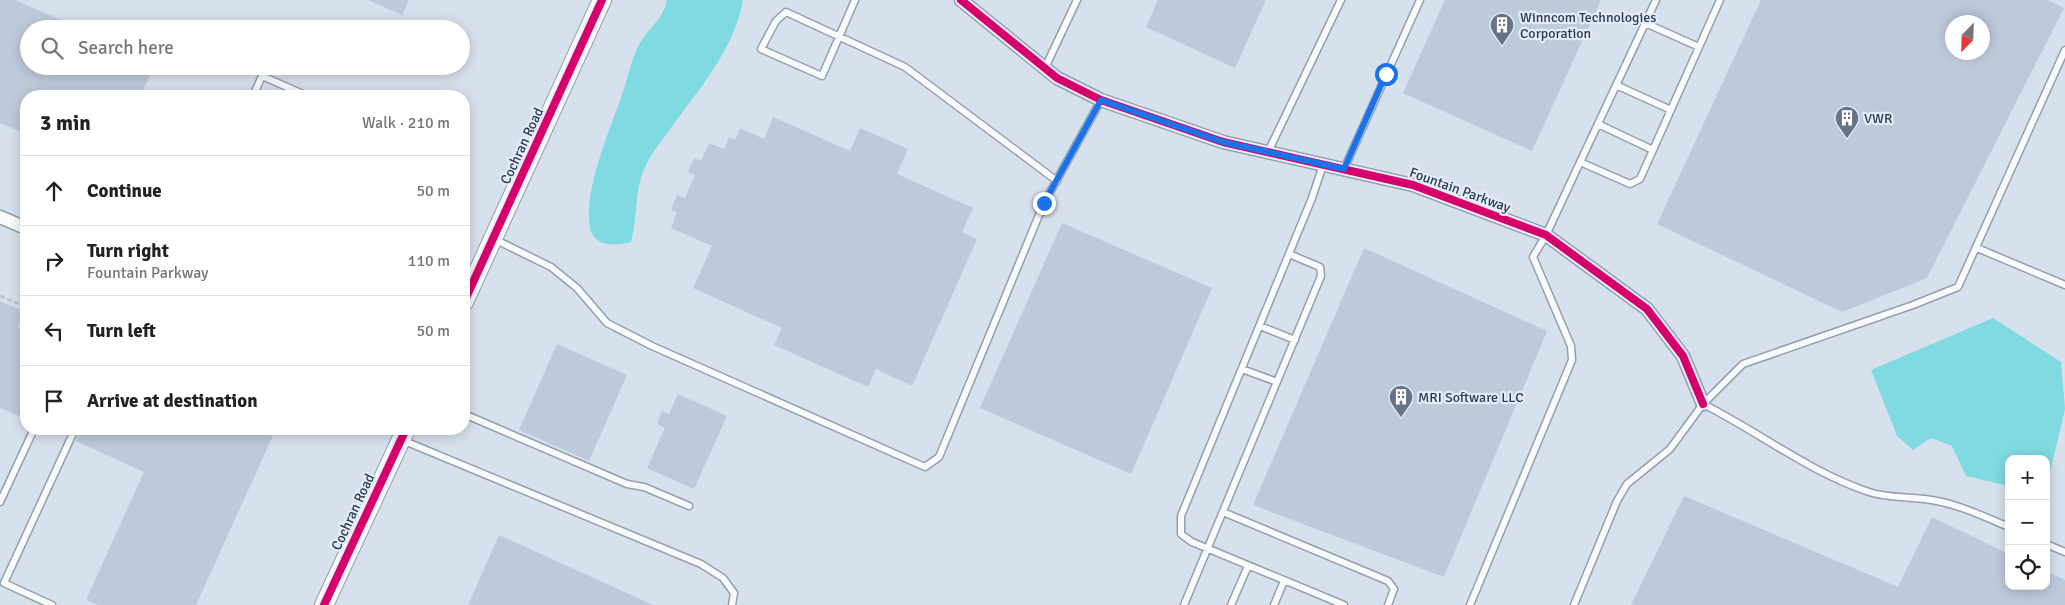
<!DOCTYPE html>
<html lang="en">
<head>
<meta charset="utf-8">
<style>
	:root { --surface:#fff; --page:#f2f2f2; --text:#222; --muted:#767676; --line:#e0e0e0 }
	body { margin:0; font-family:Signika,sans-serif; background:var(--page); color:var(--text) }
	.controls { position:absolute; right:15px; bottom:15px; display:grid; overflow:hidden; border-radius:10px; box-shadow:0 2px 12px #0003 }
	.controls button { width:45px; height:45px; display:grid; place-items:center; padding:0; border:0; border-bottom:1px solid var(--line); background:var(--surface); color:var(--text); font:25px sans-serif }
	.compass { position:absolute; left:1945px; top:15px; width:45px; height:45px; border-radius:50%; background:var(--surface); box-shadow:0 2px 12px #0003; rotate:203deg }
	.stop { position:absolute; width:15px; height:15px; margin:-11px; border:4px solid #1a73e8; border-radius:50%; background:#fff }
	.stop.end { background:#1a73e8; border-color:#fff; box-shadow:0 1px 5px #0008 }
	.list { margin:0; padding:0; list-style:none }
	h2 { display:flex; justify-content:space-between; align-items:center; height:65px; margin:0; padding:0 20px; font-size:21px }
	h2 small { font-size:16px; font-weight:400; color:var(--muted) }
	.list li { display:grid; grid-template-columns:32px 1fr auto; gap:15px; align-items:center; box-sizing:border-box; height:70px; padding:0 20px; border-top:1px solid var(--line) }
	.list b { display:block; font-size:19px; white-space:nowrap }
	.list p { margin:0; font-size:16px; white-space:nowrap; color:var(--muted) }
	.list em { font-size:16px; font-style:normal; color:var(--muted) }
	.icon { flex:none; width:28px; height:28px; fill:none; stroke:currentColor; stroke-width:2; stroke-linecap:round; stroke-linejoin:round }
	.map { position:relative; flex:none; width:2065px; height:605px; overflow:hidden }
	.search { position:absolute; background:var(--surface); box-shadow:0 2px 12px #0003; left:20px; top:20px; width:450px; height:55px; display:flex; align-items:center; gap:12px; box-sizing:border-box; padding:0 18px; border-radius:28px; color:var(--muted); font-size:19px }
	.panel { position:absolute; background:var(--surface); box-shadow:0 2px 12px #0003; left:20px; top:90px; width:450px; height:345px; border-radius:20px }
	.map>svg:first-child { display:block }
</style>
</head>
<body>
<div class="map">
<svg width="2065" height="605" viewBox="0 0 2065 605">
	<rect width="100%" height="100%" fill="#d7e0ed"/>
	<path fill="#7fdae1" d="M667,0H743C734,51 697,91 668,132C660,143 650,155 645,167C634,191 638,217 631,242C618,246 596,247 591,231C581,196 610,129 622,95C627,80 630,65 636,51C643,32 664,20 667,0Z
		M1993,318L2061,362L2065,409L2048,481L2046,459H2009V486L1966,476L1952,446L1931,438L1913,450L1897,436L1871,370Z"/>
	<path fill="#bdcada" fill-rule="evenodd" d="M0,0H15L81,29H29V66H130L150,75L140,96H26V134L0,123Z
		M368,0H409L402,15Z
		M1158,0H1266L1235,68L1146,27Z
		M1445,0H1601L1532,151L1403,93Z
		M1761,0H2047L2064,8L1927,278L1842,312L1657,224ZM1952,22H1982V52H1952Z
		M773,117L850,151L860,128L908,149L897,174L973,208L962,232L977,239L912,386L876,369L868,387L774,345L782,328L693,288L712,246L671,228L677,212L671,210L677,195L685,198L695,175L688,172L694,158L701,161L709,143L724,149L729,137L735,140L740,128L764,139Z
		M1062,223L1212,288L1131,474L980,408Z
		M1364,248L1547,331L1444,577L1253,505Z
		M0,301L25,312L17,328L26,331V419L0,408Z
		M557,344L627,375L589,461L519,430Z
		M678,394L727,416L694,489L647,468L665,428L657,424L662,411L669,414Z
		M82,429H276L196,605H98L86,600L144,472L76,441Z
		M1684,496L1898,587L1932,517L2009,554V586H2046V571L2065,580V605H1631Z
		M499,535L653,605H468Z"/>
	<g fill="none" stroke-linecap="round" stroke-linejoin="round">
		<defs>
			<path id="lane" d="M855,0L822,76L761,49L776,21L786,12L905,67L1057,181
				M1645,23L1699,47
				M1045,68L1077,0
				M1616,85L1671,110
				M253,96L262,76L303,94V96
				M1598,124L1653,150
				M1268,152L1341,0
				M1580,162L1630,184L1640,179L1720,0
				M1323,165L1312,198L1181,516V534L1192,542L1344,605
				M1344,169L1420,0
				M494,239L551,267L577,288L607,323L652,346L925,467L939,457L1044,203L1101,100
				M1977,248L2065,285
				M1260,326L1295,340
				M1242,369L1277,382
				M1703,404C1759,432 1809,472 1869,492C1890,499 1915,496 1937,501C1962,506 1985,517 2009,527
				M464,414L627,484L644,487L689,506
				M402,440L701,564L723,578L734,593L732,605
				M0,502L34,429
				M1223,512L1388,581L1394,589L1388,605
				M2046,544L2065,552
				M52,605L4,583L75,429
				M1184,605L1321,276L1320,267L1289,254
				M1231,605L1248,566
				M1274,605L1284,581
				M1470,605L1572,360L1571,346L1533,257L1546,235L1656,0
				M1574,605L1617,501L1627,484L1670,449L1703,404L1743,364L1913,305L1958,287L2065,50"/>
			<path id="street" d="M961,0L1057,78L1101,100L1223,142L1413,185L1546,235L1647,309L1683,356L1703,404
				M0,217L26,228"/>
			<path id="secondary" d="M464,302L602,0
				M324,605L406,429"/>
		</defs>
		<use href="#lane" stroke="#949fae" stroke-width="9"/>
		<use href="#street" stroke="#949fae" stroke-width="15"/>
		<use href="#secondary" stroke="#949fae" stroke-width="20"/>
		<path stroke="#bdc2c9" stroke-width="2.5" stroke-dasharray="5 2.5" stroke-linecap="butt" d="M0,296L26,307"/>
		<use href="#lane" stroke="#f9fafc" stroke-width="6"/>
		<use href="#street" stroke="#f9fafc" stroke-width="12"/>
		<use href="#secondary" stroke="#f9fafc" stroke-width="18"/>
		<defs>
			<path id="cycleway" d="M961,0L1057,78L1101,100L1223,142L1413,185L1546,235L1647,309L1683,356L1703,404
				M464,302L602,0
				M324,605L406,429"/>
		</defs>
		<use href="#cycleway" stroke="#e3ebf6" stroke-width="11"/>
		<use href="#cycleway" stroke="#d6006c" stroke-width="8"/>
	</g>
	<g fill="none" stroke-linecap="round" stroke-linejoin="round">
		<path stroke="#1a73e8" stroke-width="6" d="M1044,203L1101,100L1223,142L1344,169L1386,74"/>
	</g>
	<defs>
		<symbol id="building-pin" viewBox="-11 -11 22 30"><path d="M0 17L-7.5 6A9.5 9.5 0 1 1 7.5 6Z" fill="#677487" stroke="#e3ebf6"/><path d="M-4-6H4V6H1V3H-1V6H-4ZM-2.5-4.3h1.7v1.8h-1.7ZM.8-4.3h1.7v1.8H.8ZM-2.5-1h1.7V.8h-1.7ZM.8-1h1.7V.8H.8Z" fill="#fff"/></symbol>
	</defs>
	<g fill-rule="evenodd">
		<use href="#building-pin" x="1488" y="11" width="28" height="38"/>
		<use href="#building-pin" x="1833" y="104" width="28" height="38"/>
		<use href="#building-pin" x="1387" y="383" width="28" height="38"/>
	</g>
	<g text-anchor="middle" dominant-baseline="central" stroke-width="4.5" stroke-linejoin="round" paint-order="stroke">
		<g font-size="14" fill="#2b3a50" stroke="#e3ebf6" text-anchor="start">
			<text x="1520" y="17">Winncom Technologies<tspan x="1520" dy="16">Corporation</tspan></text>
			<text x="1864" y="118">VWR</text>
			<text x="1418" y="397">MRI Software LLC</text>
		</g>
		<g font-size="14" fill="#2b3a50" stroke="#e3ebf6">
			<text transform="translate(522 146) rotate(-65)">Cochran Road</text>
			<text transform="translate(1460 190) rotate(20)">Fountain Parkway</text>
			<text transform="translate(353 512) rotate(-65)">Cochran Road</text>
		</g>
	</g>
</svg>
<div class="controls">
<button>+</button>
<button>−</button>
<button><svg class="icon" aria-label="locate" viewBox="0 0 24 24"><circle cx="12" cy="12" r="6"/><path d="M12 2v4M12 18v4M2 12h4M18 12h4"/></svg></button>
</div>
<svg class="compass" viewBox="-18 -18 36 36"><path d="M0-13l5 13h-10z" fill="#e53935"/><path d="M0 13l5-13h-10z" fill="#767676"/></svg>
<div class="stop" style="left:1386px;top:74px"></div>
<div class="stop end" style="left:1044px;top:203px"></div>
<div class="search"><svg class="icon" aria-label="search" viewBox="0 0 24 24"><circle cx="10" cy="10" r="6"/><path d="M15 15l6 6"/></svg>Search here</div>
<section class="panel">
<h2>3 min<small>Walk · 210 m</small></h2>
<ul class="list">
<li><svg class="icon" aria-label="ahead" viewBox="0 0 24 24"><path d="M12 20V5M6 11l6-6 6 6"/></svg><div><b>Continue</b></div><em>50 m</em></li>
<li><svg class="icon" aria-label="right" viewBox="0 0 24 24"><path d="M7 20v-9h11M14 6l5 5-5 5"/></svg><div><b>Turn right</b><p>Fountain Parkway</p></div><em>110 m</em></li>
<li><svg class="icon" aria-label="left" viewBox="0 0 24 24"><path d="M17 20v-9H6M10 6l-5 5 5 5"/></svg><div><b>Turn left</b></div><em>50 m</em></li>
<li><svg class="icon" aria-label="arrive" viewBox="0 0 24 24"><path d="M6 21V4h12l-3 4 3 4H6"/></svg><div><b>Arrive at destination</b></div></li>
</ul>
</section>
</div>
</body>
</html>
